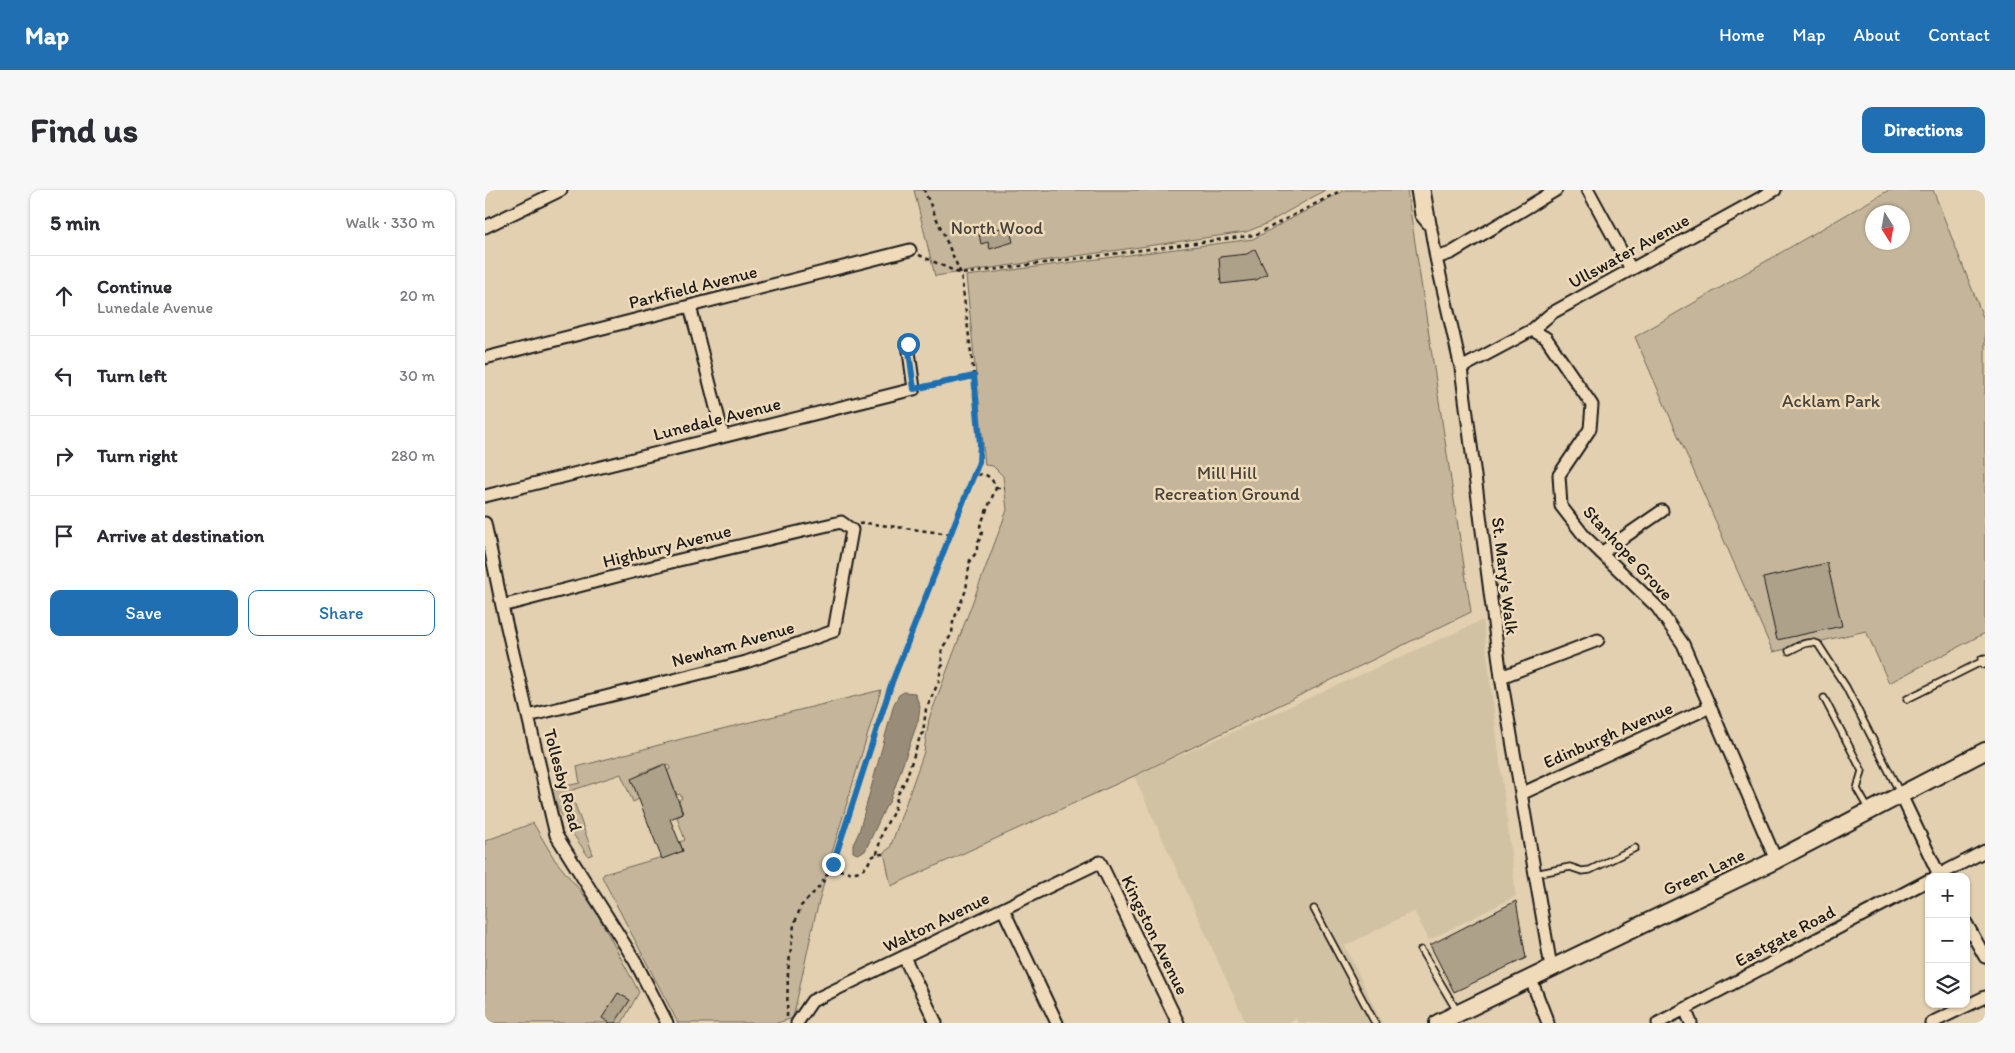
<!DOCTYPE html>
<html lang="en">
<head>
<meta charset="utf-8">
<style>
	:root { --surface:#fff; --page:#f7f7f7; --text:#2b2b33; --muted:#7c7c81; --line:#e1e1e2; --accent:#1f6fb2 }
	body { margin:0; font-family:Itim,sans-serif; background:var(--page); color:var(--text) }
	.controls { position:absolute; right:15px; bottom:15px; display:grid; overflow:hidden; border-radius:10px; box-shadow:0 1px 4px #0004 }
	.controls button { width:45px; height:45px; display:grid; place-items:center; padding:0; border:0; border-bottom:1px solid var(--line); background:var(--surface); color:var(--text); font:25px sans-serif }
	.compass { position:absolute; left:1380px; top:15px; width:45px; height:45px; border-radius:50%; background:var(--surface); box-shadow:0 1px 4px #0004; rotate:169deg }
	.stop { position:absolute; width:15px; height:15px; margin:-11px; border:4px solid #1f6fb2; border-radius:50%; background:#fff }
	.stop.end { background:#1f6fb2; border-color:#fff; box-shadow:0 1px 5px #0008 }
	.list { margin:0; padding:0; list-style:none }
	h2 { display:flex; justify-content:space-between; align-items:center; height:65px; margin:0; padding:0 20px; font-size:21px }
	h2 small { font-size:16px; font-weight:400; color:var(--muted) }
	.list li { display:grid; grid-template-columns:32px 1fr auto; gap:15px; align-items:center; box-sizing:border-box; height:80px; padding:0 20px; border-top:1px solid var(--line) }
	.list b { display:block; font-size:19px; white-space:nowrap }
	.list p { margin:0; font-size:16px; white-space:nowrap; color:var(--muted) }
	.list em { font-size:16px; font-style:normal; color:var(--muted) }
	.actions { display:flex; gap:10px; padding:15px 20px }
	.actions a { flex:1; padding:11px 0; border:1px solid var(--accent); border-radius:10px; text-align:center; font-size:18px; color:var(--accent) }
	.actions .main { background:var(--accent); color:#fff }
	.icon { flex:none; width:28px; height:28px; fill:none; stroke:currentColor; stroke-width:2; stroke-linecap:round; stroke-linejoin:round }
	.map { position:relative; flex:none; width:1500px; height:833px; overflow:hidden; border-radius:10px }
	header { display:flex; align-items:center; gap:30px; box-sizing:border-box; height:70px; padding:0 25px; background:var(--accent); color:#fff }
	header strong { font-size:24px }
	nav { display:flex; gap:28px; margin-inline-start:auto; font-size:18px }
	.intro { display:flex; align-items:center; justify-content:space-between; box-sizing:border-box; height:120px; padding:0 30px }
	h1 { margin:0; font-size:35px }
	.button { padding:12px 22px; border-radius:10px; background:var(--accent); color:#fff; font-size:18px; font-weight:700 }
	main { display:flex; gap:30px; padding:0 30px }
	aside { flex:1; background:var(--surface); border-radius:10px; box-shadow:0 1px 4px #0004 }
	.map>svg:first-child { display:block }
</style>
</head>
<body>
<header>
<strong>Map</strong>
<nav><a>Home</a><a>Map</a><a>About</a><a>Contact</a></nav>
</header>
<div class="intro"><h1>Find us</h1><a class="button">Directions</a></div>
<main>
<aside>
<h2>5 min<small>Walk · 330 m</small></h2>
<ul class="list">
<li><svg class="icon" aria-label="ahead" viewBox="0 0 24 24"><path d="M12 20V5M6 11l6-6 6 6"/></svg><div><b>Continue</b><p>Lunedale Avenue</p></div><em>20 m</em></li>
<li><svg class="icon" aria-label="left" viewBox="0 0 24 24"><path d="M17 20v-9H6M10 6l-5 5 5 5"/></svg><div><b>Turn left</b></div><em>30 m</em></li>
<li><svg class="icon" aria-label="right" viewBox="0 0 24 24"><path d="M7 20v-9h11M14 6l5 5-5 5"/></svg><div><b>Turn right</b></div><em>280 m</em></li>
<li><svg class="icon" aria-label="arrive" viewBox="0 0 24 24"><path d="M6 21V4h12l-3 4 3 4H6"/></svg><div><b>Arrive at destination</b></div></li>
</ul>
<div class="actions"><a class="main">Save</a><a>Share</a></div>
</aside>
<div class="map">
<svg width="1500" height="833" viewBox="0 0 1500 833">
	<rect width="100%" height="100%" fill="#e2d0b0"/>
	<filter id="ink" filterUnits="userSpaceOnUse"><feTurbulence type="fractalNoise" baseFrequency=".02" numOctaves="2"/><feDisplacementMap in="SourceGraphic" scale="10" xChannelSelector="R" yChannelSelector="G"/><feConvolveMatrix kernelMatrix="1 2 1 2 8 2 1 2 1" color-interpolation-filters="sRGB"/></filter>
	<g filter="url(#ink)">
		<path fill="#d2c2a4" d="M998,430L1031,706L944,750L929,721L860,756L897,833H813L811,828L803,833H761L649,586Z"/>
		<path fill="#c5b59a" stroke="#70685b" fill-rule="evenodd" d="M429,0H840L781,34L761,42L450,86Z
			M860,0H922L986,422L649,586L406,696L399,662L405,658L439,562L444,529L522,320L518,286L508,276L500,275L481,86L768,49Z
			M1404,0H1448L1500,132V443L1404,493L1381,441L1288,462L1150,147ZM1388,22H1418V52H1388Z
			M396,500L346,666L329,731L308,828L292,833H193L117,687L119,684L198,661L195,652L200,650L192,627L198,624L194,610L197,608L195,604L192,605L182,581L185,579L184,575L180,576L179,574L156,583L154,609L148,612L136,584L85,601L108,664L103,666C90,646 71,623 67,599L95,593L92,577L200,548Z
			M48,633L70,670L108,716L154,802L137,833H0V651Z"/>
		<path fill="#998d79" stroke="#676054" d="M419,502L430,503L435,517L433,531L405,611L400,618L380,661L372,664L368,662V655L374,642L409,514L414,505Z"/>
		<path fill="#aea189" stroke="#1c1c1c" d="M524,36L528,52L505,59L503,52L496,54L494,44Z
			M770,59L782,84L771,90L736,94L734,67L762,64Z
			M1342,373L1357,436L1292,450L1278,388Z
			M180,574L198,624L185,629L198,661L177,669L146,589Z
			M1031,711L1041,768L969,802L945,755Z
			M133,803L145,810L130,833H125L117,828Z"/>
		<g fill="none" stroke-linecap="round" stroke-linejoin="round">
			<defs>
				<path id="lane" d="M1304,461C1314,456 1322,450 1333,454L1361,497L1415,603
					M1339,508L1377,581L1372,599L1384,620
					M1422,509L1500,470
					M1050,684L1085,677L1097,681L1105,680L1150,658
					M829,719L890,833
					M936,760L972,821"/>
				<path id="street" d="M932,0L936,25L946,37
					M939,0L951,68L976,178L1016,487L1066,777
					M1103,0L1146,79
					M0,37L76,0
					M951,68L966,63L1071,0
					M205,116L238,245
					M1047,140L1067,123L1290,0
					M0,168L425,60
					M976,178L1047,140L1061,148L1107,215L1105,239L1074,285L1076,316L1100,347L1172,417L1198,454L1291,670
					M0,306L429,199L423,154
					M0,333L17,416L71,645L150,771L182,833
					M1116,363L1177,321
					M17,416L190,371L356,332L367,340L349,441L261,472L43,526
					M1499,471L1500,472
					M1016,487L1113,450
					M1036,604L1225,517
					M1416,605L1455,687
					M1450,687L1500,661
					M518,719L572,833
					M1481,733L1500,767
					M419,767L451,833
					M1045,787L1063,833
					M1200,819L1206,833
					M312,833L327,811L615,672L693,833
					M1173,833L1444,690
					M1446,833L1500,807"/>
				<path id="secondary" d="M953,833L1291,670L1500,561"/>
			</defs>
			<use href="#lane" stroke="#1c1c1c" stroke-width="9"/>
			<use href="#street" stroke="#1c1c1c" stroke-width="15"/>
			<use href="#secondary" stroke="#1c1c1c" stroke-width="20"/>
			<path stroke="#1c1c1c" stroke-width="2.5" stroke-dasharray="4 4" stroke-linecap="butt" d="M434,65L476,84L770,45L857,0
				M439,197L489,186
				M511,298H520
				M374,334L381,333L465,344
				M392,664L397,642L409,621L413,604L421,589L434,550V546L438,543L441,519L454,491L456,477L459,474L456,467L457,458L467,444L468,432L481,400L485,370L492,362V354L496,347L497,341L495,336L511,298C507,287 500,281 489,286
				M346,680C355,678 364,685 374,681C389,676 379,664 399,664
				M302,827L303,781L309,735L316,716L336,695L348,674L407,492L494,272L495,255L489,186L476,84L439,0"/>
			<use href="#lane" stroke="#efdbb9" stroke-width="5.5"/>
			<use href="#street" stroke="#efdbb9" stroke-width="11"/>
			<use href="#secondary" stroke="#efdbb9" stroke-width="16"/>
		</g>
	</g>
	<g fill="none" stroke-linecap="round" stroke-linejoin="round" filter="url(#ink)">
		<path stroke="#1f6fb2" stroke-width="6" d="M348,674L407,492L494,272L495,254L489,186L429,199L423,154"/>
	</g>
	<g text-anchor="middle" dominant-baseline="central" stroke-width="5" stroke-linejoin="round" paint-order="stroke">
		<g font-size="18" fill="#46423c" stroke="#efdbb9">
			<text x="512" y="38">North Wood</text>
			<text x="1346" y="211">Acklam Park</text>
			<text x="742" y="283">Mill Hill<tspan x="742" dy="21">Recreation Ground</tspan></text>
		</g>
		<g font-size="18" fill="#1c1c1c" stroke="#efdbb9">
			<text transform="translate(1144 61) rotate(-29)">Ullswater Avenue</text>
			<text transform="translate(208 97) rotate(-14)">Parkfield Avenue</text>
			<text transform="translate(232 229) rotate(-14)">Lunedale Avenue</text>
			<text transform="translate(182 356) rotate(-14)">Highbury Avenue</text>
			<text transform="translate(1143 363) rotate(47)">Stanhope Grove</text>
			<text transform="translate(1020 386) rotate(83)">St. Mary's Walk</text>
			<text transform="translate(248 454) rotate(-16)">Newham Avenue</text>
			<text transform="translate(1123 545) rotate(-24)">Edinburgh Avenue</text>
			<text transform="translate(78 590) rotate(75)">Tollesby Road</text>
			<text transform="translate(1219 682) rotate(-25)">Green Lane</text>
			<text transform="translate(451 732) rotate(-26)">Walton Avenue</text>
			<text transform="translate(670 745) rotate(64)">Kingston Avenue</text>
			<text transform="translate(1300 746) rotate(-28)">Eastgate Road</text>
		</g>
	</g>
</svg>
<div class="controls">
<button>+</button>
<button>−</button>
<button><svg class="icon" aria-label="layers" viewBox="0 0 24 24"><path d="M12 4l9 5-9 5-9-5zM3 14l9 5 9-5"/></svg></button>
</div>
<svg class="compass" viewBox="-18 -18 36 36"><path d="M0-13l5 13h-10z" fill="#e53935"/><path d="M0 13l5-13h-10z" fill="#7c7c81"/></svg>
<div class="stop" style="left:423px;top:154px"></div>
<div class="stop end" style="left:348px;top:674px"></div>
</div>
</main>
</body>
</html>
